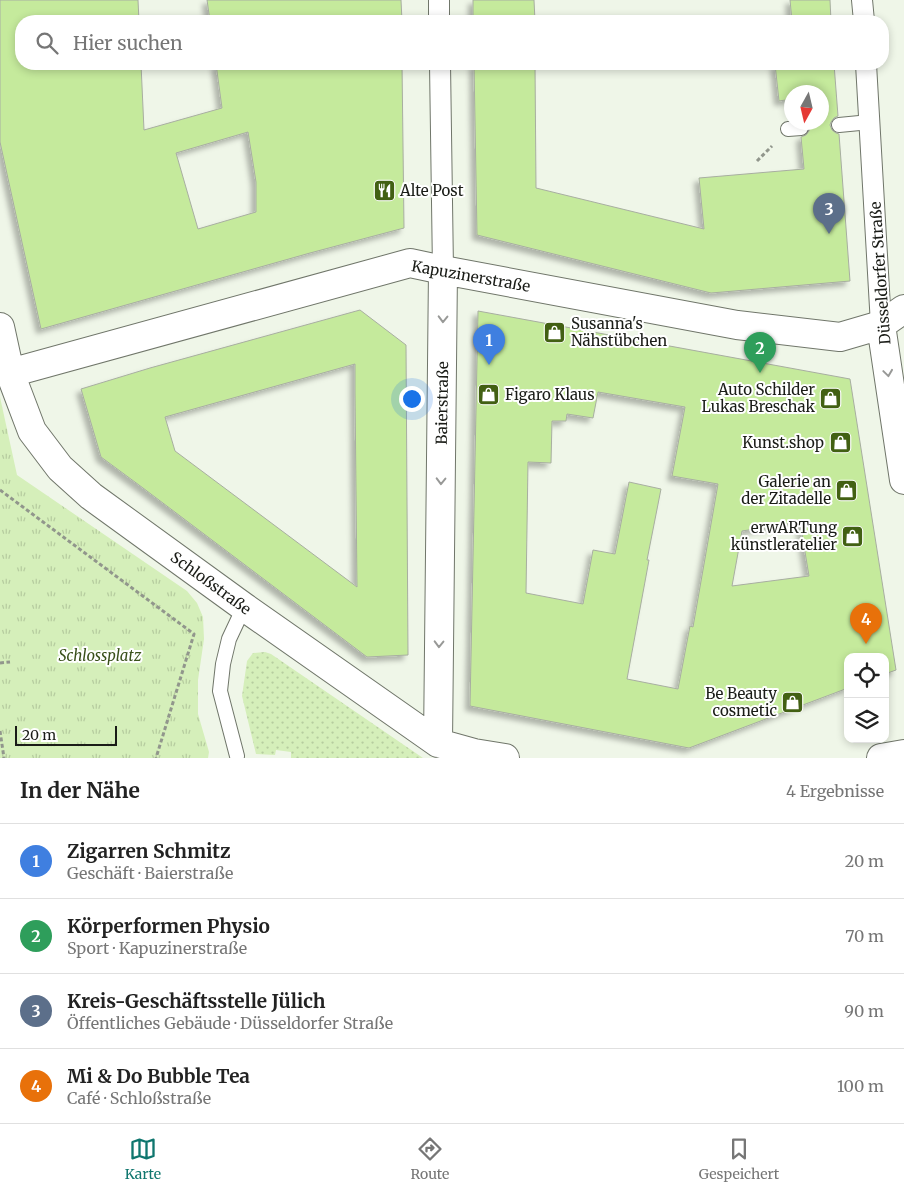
<!DOCTYPE html>
<html lang="de">
<head>
<meta charset="utf-8">
<style>
	:root { --surface:#fff; --page:#f6f6f6; --text:#222; --muted:#767676; --line:#e0e0e0; --accent:#0f766e }
	body { margin:0; font-family:Merriweather,serif; background:var(--page); color:var(--text) }
	.controls { position:absolute; right:15px; bottom:15px; display:grid; overflow:hidden; border-radius:10px; box-shadow:0 2px 8px #0003 }
	.controls button { width:45px; height:45px; display:grid; place-items:center; padding:0; border:0; border-bottom:1px solid var(--line); background:var(--surface); color:var(--text); font:25px sans-serif }
	.compass { position:absolute; left:784px; top:85px; width:45px; height:45px; border-radius:50%; background:var(--surface); box-shadow:0 2px 8px #0003; rotate:188deg }
	.scale { position:absolute; left:15px; bottom:12px; width:102px; box-sizing:border-box; padding-left:5px; border:2px solid #1a1c17; border-top:0; font-size:14px; line-height:18px; white-space:nowrap; color:#1a1c17; -webkit-text-stroke:4px #fff; paint-order:stroke }
	.you { position:absolute; left:411px; top:398px; width:18px; height:18px; margin:-12px; border:4px solid #fff; border-radius:50%; background:#1a73e8; box-shadow:0 0 0 8px #1a73e833 }
	.badge { display:grid; place-items:center; width:32px; height:32px; border-radius:50%; background:var(--accent); color:#fff; font-size:16px; font-weight:700 }
	.pin { position:absolute; translate:-50% -41px; filter:drop-shadow(0 1px 2px #0008) }
	.pin::after { content:''; position:absolute; top:26px; width:18px; height:15px; background:inherit; clip-path:polygon(0 0,100% 0,50% 100%) }
	.list { margin:0; padding:0; list-style:none }
	h2 { display:flex; justify-content:space-between; align-items:center; height:65px; margin:0; padding:0 20px; font-size:21px }
	h2 small { font-size:16px; font-weight:400; color:var(--muted) }
	.list li { display:grid; grid-template-columns:32px 1fr auto; gap:15px; align-items:center; box-sizing:border-box; height:75px; padding:0 20px; border-top:1px solid var(--line) }
	.list b { display:block; font-size:19px; white-space:nowrap }
	.list p { margin:0; font-size:16px; white-space:nowrap; color:var(--muted) }
	.list em { font-size:16px; font-style:normal; color:var(--muted) }
	.icon { flex:none; width:28px; height:28px; fill:none; stroke:currentColor; stroke-width:2; stroke-linecap:round; stroke-linejoin:round }
	.map { position:relative; flex:none; width:904px; height:758px; overflow:hidden }
	.search { position:absolute; background:var(--surface); box-shadow:0 2px 8px #0003; left:15px; right:15px; top:15px; height:55px; display:flex; align-items:center; gap:12px; box-sizing:border-box; padding:0 18px; border-radius:20px; color:var(--muted); font-size:19px }
	.sheet { height:365px; background:var(--surface) }
	nav { display:flex; justify-content:space-around; align-items:center; box-sizing:border-box; height:70px; border-top:1px solid var(--line); background:var(--surface); font-size:14px; color:var(--muted) }
	nav a { display:grid; justify-items:center; gap:2px }
	nav .on { color:var(--accent) }
	.map>svg:first-child { display:block }
</style>
</head>
<body>
<div class="map">
<svg width="904" height="758" viewBox="0 0 904 758">
	<defs>
		<pattern id="grass-dots" width="8" height="8" patternUnits="userSpaceOnUse" patternTransform="scale(1.25)"><rect width="8" height="8" fill="#d5efba"/><path d="M2 2h.1M6 6h.1" fill="none" stroke="#b6cc9f" stroke-width="1.8" stroke-linecap="round"/></pattern>
		<pattern id="park-tufts" width="24" height="20" patternUnits="userSpaceOnUse" patternTransform="scale(1.25)"><rect width="24" height="20" fill="#d5efba"/><path d="M3 7l-1-3M5 7V3M7 7l1-3M15 17l-1-3M17 17v-4M19 17l1-3" fill="none" stroke="#b6cc9f"/></pattern>
		<filter id="shadow"><feDropShadow dx="-4.5" dy="4.5" stdDeviation="2.5" flood-color="#0004"/></filter>
	</defs>
	<rect width="100%" height="100%" fill="#eff6e8"/>
	<path fill="url(#grass-dots)" d="M265,652L271,654L423,758H291V752L276,750L275,755L256,754L242,696L247,661L253,653Z"/>
	<path fill="url(#park-tufts)" d="M0,397L17,475L187,591L197,603L203,617L204,639L198,680V714L209,752L208,758H0Z"/>
	<path fill="#c5ea9c" stroke="#a8aea1" fill-rule="evenodd" filter="url(#shadow)" d="M0,0H138L139,21H21V64H141L144,130L222,108L216,64H402L404,228L310,253L41,329L0,142ZM248,132L256,182V212L198,229L176,153Z
		M207,0H401L402,21H210Z
		M473,0H534L535,21H473Z
		M790,0H830L831,21H792Z
		M474,64H535L536,188L704,229L699,178L804,169L801,137L806,135L809,131L810,127L808,122H822V92H792V99L779,101L775,64H834L838,116L834,118L831,122L830,125L832,130L836,133L839,134L850,281L711,293L477,235Z
		M360,310L406,345L408,655L367,657L143,488L101,457L81,389L150,368ZM355,364V393L357,587L175,451L165,417Z
		M478,311L850,379L896,670L885,674V657H848V688L689,748L470,706ZM598,392L685,407L672,476L718,484L693,627L690,626L678,689L627,679L649,560H647L661,489L629,482L615,554L593,550L583,604L526,593L528,462L551,463L552,421H566L567,414L593,418ZM800,522L809,576L732,586L742,531Z"/>
	<g fill="none" stroke-linecap="round" stroke-linejoin="round">
		<defs>
			<path id="service" d="M839,125L870,122
				M788,129L801,128
				M237,756L220,691L223,664L229,639L244,607"/>
			<path id="pedestrian" d="M439,0V21
				M862,0L864,21
				M440,64L443,270
				M866,64L881,325"/>
			<path id="minor" d="M881,325L904,480
				M0,327L10,373L32,431L60,468L91,496L244,607L438,743L474,753L505,758
				M10,373L410,263L443,270L737,325L840,337L881,325L904,309
				M438,743L443,270
				M881,758L904,754"/>
		</defs>
		<use href="#service" stroke="#70766a" stroke-width="16"/>
		<use href="#pedestrian" stroke="#70766a" stroke-width="22"/>
		<use href="#minor" stroke="#70766a" stroke-width="30"/>
		<path stroke="#91968c" stroke-width="3" stroke-dasharray="4 2.5" stroke-linecap="butt" d="M757,161L772,146
			M0,490L194,634L156,758
			M0,663L10,662
			M0,731L4,758"/>
		<use href="#service" stroke="#fff" stroke-width="14"/>
		<use href="#pedestrian" stroke="#fff" stroke-width="20"/>
		<use href="#minor" stroke="#fff" stroke-width="28"/>
	</g>
	<defs><path id="oneway-chevron" d="M-2-3.5L2.5 0L-2 3.5" fill="none" stroke-width="1.6" stroke-linecap="round" stroke-linejoin="round" transform="scale(1.25)"/></defs>
	<g stroke="#989997">
		<use href="#oneway-chevron" transform="translate(443 319) rotate(91)"/>
		<use href="#oneway-chevron" transform="translate(888 373) rotate(82)"/>
		<use href="#oneway-chevron" transform="translate(441 481) rotate(91)"/>
		<use href="#oneway-chevron" transform="translate(439 644) rotate(91)"/>
	</g>
	<defs>
		<symbol id="restaurant-square" viewBox="-11 -11 22 22"><rect x="-9" y="-9" width="18" height="18" rx="4" fill="#426013" stroke="#fff"/><path d="M-5-6h1v4h1v-4h1v4h1v-4h1v5L-1.5 .5V6h-2V.5L-5-1ZM5-6V6H3V1.5H1.5Q1.5-4 5-6Z" fill="#fff"/></symbol>
		<symbol id="shop-square" viewBox="-11 -11 22 22"><rect x="-9" y="-9" width="18" height="18" rx="4" fill="#426013" stroke="#fff"/><path d="M-5-2.5h2.3a2.7 3.5 0 0 1 5.4 0H5L5.5 6h-11ZM-1.5-2.5h3a1.5 2.3 0 0 0-3 0Z" fill="#fff"/></symbol>
	</defs>
	<g fill-rule="evenodd">
		<use href="#restaurant-square" x="372" y="178" width="25" height="25"/>
		<use href="#shop-square" x="542" y="320" width="25" height="25"/>
		<use href="#shop-square" x="476" y="382" width="25" height="25"/>
		<use href="#shop-square" x="818" y="386" width="25" height="25"/>
		<use href="#shop-square" x="828" y="430" width="25" height="25"/>
		<use href="#shop-square" x="834" y="478" width="25" height="25"/>
		<use href="#shop-square" x="840" y="524" width="25" height="25"/>
		<use href="#shop-square" x="780" y="690" width="25" height="25"/>
	</g>
	<g text-anchor="middle" dominant-baseline="central" stroke-width="4" stroke-linejoin="round" paint-order="stroke">
		<g font-size="15" fill="#1a1c17" stroke="#fff" text-anchor="end">
			<text x="400" y="190" text-anchor="start">Alte Post</text>
			<text x="571" y="323" text-anchor="start">Susanna's<tspan x="571" dy="17">Nähstübchen</tspan></text>
			<text x="815" y="389">Auto Schilder<tspan x="815" dy="17">Lukas Breschak</tspan></text>
			<text x="505" y="394" text-anchor="start">Figaro Klaus</text>
			<text x="824" y="442">Kunst.shop</text>
			<text x="831" y="481">Galerie an<tspan x="831" dy="17">der Zitadelle</tspan></text>
			<text x="837" y="527">erwARTung<tspan x="837" dy="17">künstleratelier</tspan></text>
			<text x="777" y="693">Be Beauty<tspan x="777" dy="17">cosmetic</tspan></text>
		</g>
		<g font-size="15" fill="#1a1c17" stroke="#fff">
			<text transform="translate(880 273) rotate(-94)">Düsseldorfer Straße</text>
			<text transform="translate(471 276) rotate(10)">Kapuzinerstraße</text>
			<text transform="translate(442 403) rotate(-89)">Baierstraße</text>
			<text transform="translate(211 583) rotate(36)">Schloßstraße</text>
		</g>
		<g font-size="15" font-style="italic" fill="#39501a" stroke="#fff">
			<text x="100" y="655">Schlossplatz</text>
		</g>
	</g>
</svg>
<div class="controls">
<button><svg class="icon" aria-label="locate" viewBox="0 0 24 24"><circle cx="12" cy="12" r="6"/><path d="M12 2v4M12 18v4M2 12h4M18 12h4"/></svg></button>
<button><svg class="icon" aria-label="layers" viewBox="0 0 24 24"><path d="M12 4l9 5-9 5-9-5zM3 14l9 5 9-5"/></svg></button>
</div>
<svg class="compass" viewBox="-18 -18 36 36"><path d="M0-13l5 13h-10z" fill="#e53935"/><path d="M0 13l5-13h-10z" fill="#767676"/></svg>
<div class="scale">20 m</div>
<div class="you"></div>
<div class="pin badge" style="left:489px;top:365px;background:#3f7fe0">1</div>
<div class="pin badge" style="left:760px;top:373px;background:#2e9e5b">2</div>
<div class="pin badge" style="left:829px;top:234px;background:#5c6f8a">3</div>
<div class="pin badge" style="left:866px;top:644px;background:#e8710a">4</div>
<div class="search"><svg class="icon" aria-label="search" viewBox="0 0 24 24"><circle cx="10" cy="10" r="6"/><path d="M15 15l6 6"/></svg>Hier suchen</div>
</div>
<section class="sheet">
<h2>In der Nähe<small>4 Ergebnisse</small></h2>
<ul class="list">
<li><span class="badge" style="background:#3f7fe0">1</span><div><b>Zigarren Schmitz</b><p>Geschäft · Baierstraße</p></div><em>20 m</em></li>
<li><span class="badge" style="background:#2e9e5b">2</span><div><b>Körperformen Physio</b><p>Sport · Kapuzinerstraße</p></div><em>70 m</em></li>
<li><span class="badge" style="background:#5c6f8a">3</span><div><b>Kreis-Geschäftsstelle Jülich</b><p>Öffentliches Gebäude · Düsseldorfer Straße</p></div><em>90 m</em></li>
<li><span class="badge" style="background:#e8710a">4</span><div><b>Mi &amp; Do Bubble Tea</b><p>Café · Schloßstraße</p></div><em>100 m</em></li>
</ul>
</section>
<nav>
<a class="on"><svg class="icon" aria-label="map" viewBox="0 0 24 24"><path d="M3 6l6-2 6 2 6-2v14l-6 2-6-2-6 2zM9 4v14M15 6v14"/></svg>Karte</a>
<a><svg class="icon" aria-label="directions" viewBox="0 0 24 24"><path d="M12 3l9 9-9 9-9-9zM9 14v-3h6M13 9l2 2-2 2"/></svg>Route</a>
<a><svg class="icon" aria-label="saved" viewBox="0 0 24 24"><path d="M7 4h10v16l-5-4-5 4z"/></svg>Gespeichert</a>
</nav>
</body>
</html>
